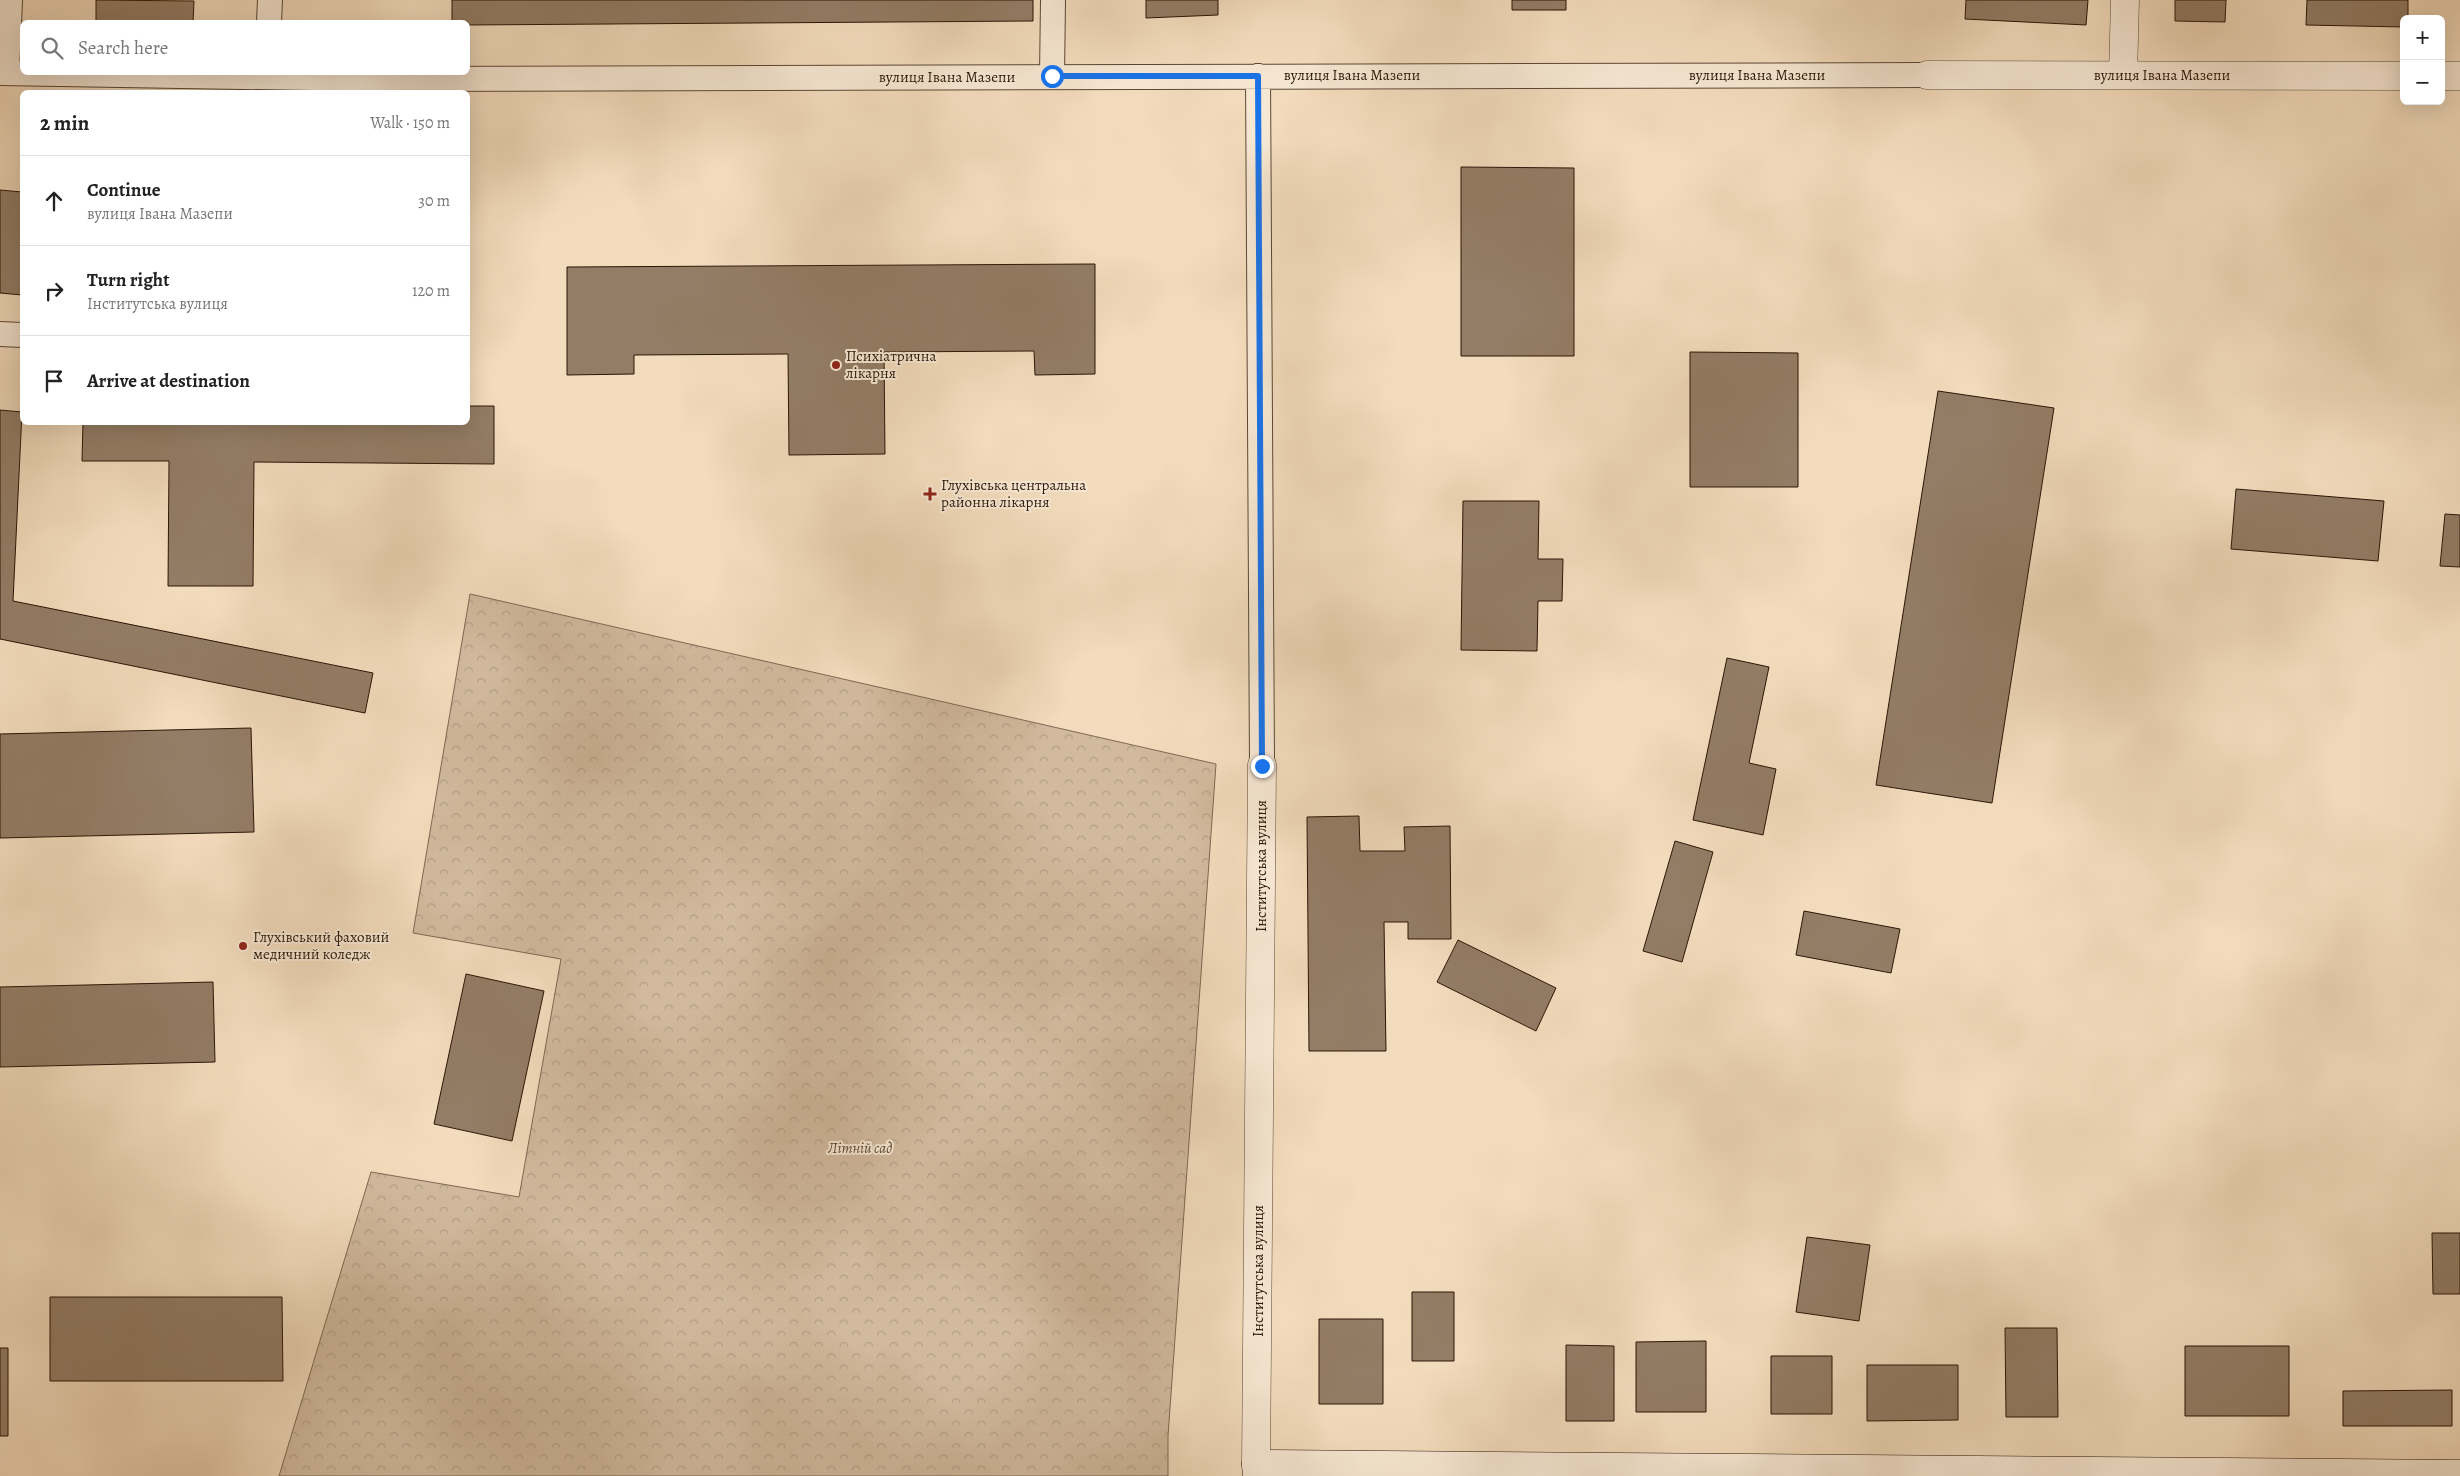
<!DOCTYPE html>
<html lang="en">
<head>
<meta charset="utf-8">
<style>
	:root { --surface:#fff; --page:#f6f6f6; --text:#222; --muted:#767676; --line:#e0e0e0 }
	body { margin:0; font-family:Alegreya,serif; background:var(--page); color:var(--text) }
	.controls { position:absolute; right:15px; top:15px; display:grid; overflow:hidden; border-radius:8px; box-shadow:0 5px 20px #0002 }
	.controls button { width:45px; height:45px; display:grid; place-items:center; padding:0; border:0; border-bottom:1px solid var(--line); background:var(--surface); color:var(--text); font:25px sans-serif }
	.stop { position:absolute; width:15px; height:15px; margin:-11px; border:4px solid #1a73e8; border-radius:50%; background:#fff }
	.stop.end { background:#1a73e8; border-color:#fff; box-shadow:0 1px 5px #0008 }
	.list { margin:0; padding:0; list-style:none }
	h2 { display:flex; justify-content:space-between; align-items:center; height:65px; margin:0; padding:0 20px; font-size:21px }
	h2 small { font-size:16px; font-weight:400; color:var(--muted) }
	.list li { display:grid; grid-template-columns:32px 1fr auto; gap:15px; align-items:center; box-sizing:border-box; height:90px; padding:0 20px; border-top:1px solid var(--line) }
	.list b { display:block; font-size:19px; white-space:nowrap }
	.list p { margin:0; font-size:16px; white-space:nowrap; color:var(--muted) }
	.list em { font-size:16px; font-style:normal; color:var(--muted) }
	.icon { flex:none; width:28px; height:28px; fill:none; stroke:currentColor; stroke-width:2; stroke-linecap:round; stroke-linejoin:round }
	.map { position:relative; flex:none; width:2460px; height:1476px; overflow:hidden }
	.search { position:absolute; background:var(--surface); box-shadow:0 5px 20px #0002; left:20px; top:20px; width:450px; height:55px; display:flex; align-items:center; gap:12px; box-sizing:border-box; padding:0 18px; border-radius:8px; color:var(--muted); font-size:19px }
	.panel { position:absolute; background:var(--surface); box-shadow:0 5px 20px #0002; left:20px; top:90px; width:450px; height:335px; border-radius:8px }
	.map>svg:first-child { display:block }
</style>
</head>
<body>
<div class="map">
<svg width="2460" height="1476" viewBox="0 0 2460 1476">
	<defs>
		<pattern id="forest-crowns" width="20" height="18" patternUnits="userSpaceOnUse" patternTransform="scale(1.25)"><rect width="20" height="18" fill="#d1ba9e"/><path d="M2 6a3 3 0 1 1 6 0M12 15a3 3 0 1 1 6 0" fill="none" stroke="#b49f87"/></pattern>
	</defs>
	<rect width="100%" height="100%" fill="#f3dcbd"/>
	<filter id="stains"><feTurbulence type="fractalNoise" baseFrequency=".004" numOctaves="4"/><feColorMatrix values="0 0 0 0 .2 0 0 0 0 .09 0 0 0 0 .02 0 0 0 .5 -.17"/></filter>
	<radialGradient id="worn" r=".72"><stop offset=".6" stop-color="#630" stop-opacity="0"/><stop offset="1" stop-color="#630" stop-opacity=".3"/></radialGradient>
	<path fill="url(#forest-crowns)" stroke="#7e6852" d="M470,594L1216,764L1168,1436V1476H279L371,1172L519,1197L561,959L413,933Z"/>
	<path fill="#937d66" stroke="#2a1607" d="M96,0L194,1L193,22H96Z
		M452,0H1033V21L468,25V22H452Z
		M1146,0H1218V15L1146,18Z
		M1512,0H1566V10H1512Z
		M1966,0H2088L2086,25L1965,19Z
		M2175,0H2226L2225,22L2175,21Z
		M2307,0H2408V19H2404V27L2306,25Z
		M1461,167L1574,168V356H1461Z
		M0,190L22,192V295L0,293Z
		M1095,264V374L1035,375L1034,351L884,352L885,454L789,455L788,354L634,355V374L567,375V267Z
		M1690,352L1798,353V487H1690Z
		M1938,391L2054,408L1992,803L1876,785Z
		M468,406H494V464L254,462L253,586H168L169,461H82L83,422H468Z
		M0,410L22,412L13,601L373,673L365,713L0,639Z
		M2236,489L2384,501L2378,561L2231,549Z
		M1463,501H1539L1538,559H1563L1562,601H1538L1537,651L1461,650Z
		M2445,514L2460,515V567L2440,566Z
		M1727,658L1769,667L1749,763L1776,769L1763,835L1693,820Z
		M251,728L254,832L0,838V734Z
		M1359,816L1360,851H1405L1404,827L1450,826L1451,939H1408V922H1384L1386,1051H1309L1307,817Z
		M1675,841L1713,852L1682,962L1643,951Z
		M1804,911L1900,929L1891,973L1796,955Z
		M1458,940L1556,988L1536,1031L1437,982Z
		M466,974L544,991L512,1141L434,1124Z
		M213,982L215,1062L0,1067V987Z
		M2432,1233H2460V1294H2433Z
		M1807,1237L1870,1245L1859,1321L1796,1312Z
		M1412,1292H1454V1361H1412Z
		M50,1297H282L283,1381H50Z
		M1319,1319H1383V1404H1319Z
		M2005,1328H2057L2058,1417H2006Z
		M1706,1341V1412H1636V1342Z
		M1566,1345L1614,1346V1421H1566Z
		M2185,1346H2289V1416H2185Z
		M0,1348H8V1436H0Z
		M1771,1356H1832V1414H1771Z
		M1867,1365H1958V1420L1867,1421Z
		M2452,1390V1426H2343V1391Z"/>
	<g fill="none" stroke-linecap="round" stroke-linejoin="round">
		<defs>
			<path id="lane" d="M269,22L270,0
				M0,73L371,79L1927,75
				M7,73L10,0
				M1052,76L1053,0
				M1258,76L1262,765
				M0,334L22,335"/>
			<path id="street" d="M1927,75L2404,76
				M2123,75L2125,0
				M2441,76H2460
				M1256,1464L1262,765"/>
			<path id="secondary" d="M1257,1476L1256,1464L2460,1474"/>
		</defs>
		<use href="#lane" stroke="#5c4834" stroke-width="26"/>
		<use href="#street" stroke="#5c4834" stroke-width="29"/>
		<use href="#secondary" stroke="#2a1607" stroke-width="29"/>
		<use href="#lane" stroke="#f7e8d4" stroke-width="24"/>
		<use href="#street" stroke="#f7e8d4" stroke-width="28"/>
		<use href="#secondary" stroke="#f7e8d4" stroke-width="28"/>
	</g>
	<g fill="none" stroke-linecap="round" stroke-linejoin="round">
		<path stroke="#1a73e8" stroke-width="6" d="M1052,76H1258L1262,766"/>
	</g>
	<g fill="#8f2418" stroke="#f7e8d4" stroke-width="2">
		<circle cx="836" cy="365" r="5"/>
		<path d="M927.5 486.5h5v5h5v5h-5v5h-5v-5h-5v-5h5z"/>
		<circle cx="243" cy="946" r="5"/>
	</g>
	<g text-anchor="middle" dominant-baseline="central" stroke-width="4" stroke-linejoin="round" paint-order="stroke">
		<g font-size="15" fill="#2a1607" stroke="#f7e8d4">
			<text x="1352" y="75">вулиця Івана Мазепи</text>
			<text x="1757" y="75">вулиця Івана Мазепи</text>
			<text x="2162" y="75">вулиця Івана Мазепи</text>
			<text x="947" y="77">вулиця Івана Мазепи</text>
			<text transform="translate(1261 866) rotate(-90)">Інститутська вулиця</text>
			<text transform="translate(1258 1271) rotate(-90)">Інститутська вулиця</text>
		</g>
		<g font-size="15" fill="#2a1607" stroke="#f7e8d4" text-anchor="start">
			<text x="846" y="356">Психіатрична<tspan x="846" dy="17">лікарня</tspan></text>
			<text x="941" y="485">Глухівська центральна<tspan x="941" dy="17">районна лікарня</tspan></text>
			<text x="253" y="937">Глухівський фаховий<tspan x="253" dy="17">медичний коледж</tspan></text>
		</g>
		<g font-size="15" font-style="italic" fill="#5c4734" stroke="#f7e8d4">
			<text x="860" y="1148">Літній сад</text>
		</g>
	</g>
	<rect width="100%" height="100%" filter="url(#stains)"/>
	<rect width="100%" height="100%" fill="url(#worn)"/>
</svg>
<div class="controls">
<button>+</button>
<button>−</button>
</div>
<div class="stop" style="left:1052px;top:76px"></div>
<div class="stop end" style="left:1262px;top:766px"></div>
<div class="search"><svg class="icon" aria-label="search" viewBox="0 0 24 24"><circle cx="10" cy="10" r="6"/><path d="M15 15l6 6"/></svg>Search here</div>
<section class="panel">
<h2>2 min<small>Walk · 150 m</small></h2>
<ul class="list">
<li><svg class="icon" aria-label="ahead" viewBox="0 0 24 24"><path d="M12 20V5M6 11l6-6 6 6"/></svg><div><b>Continue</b><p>вулиця Івана Мазепи</p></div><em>30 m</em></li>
<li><svg class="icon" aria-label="right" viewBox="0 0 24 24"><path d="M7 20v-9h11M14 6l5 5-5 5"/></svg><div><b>Turn right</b><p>Інститутська вулиця</p></div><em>120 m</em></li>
<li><svg class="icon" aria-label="arrive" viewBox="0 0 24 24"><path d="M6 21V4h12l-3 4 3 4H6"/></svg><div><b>Arrive at destination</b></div></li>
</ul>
</section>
</div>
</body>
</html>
